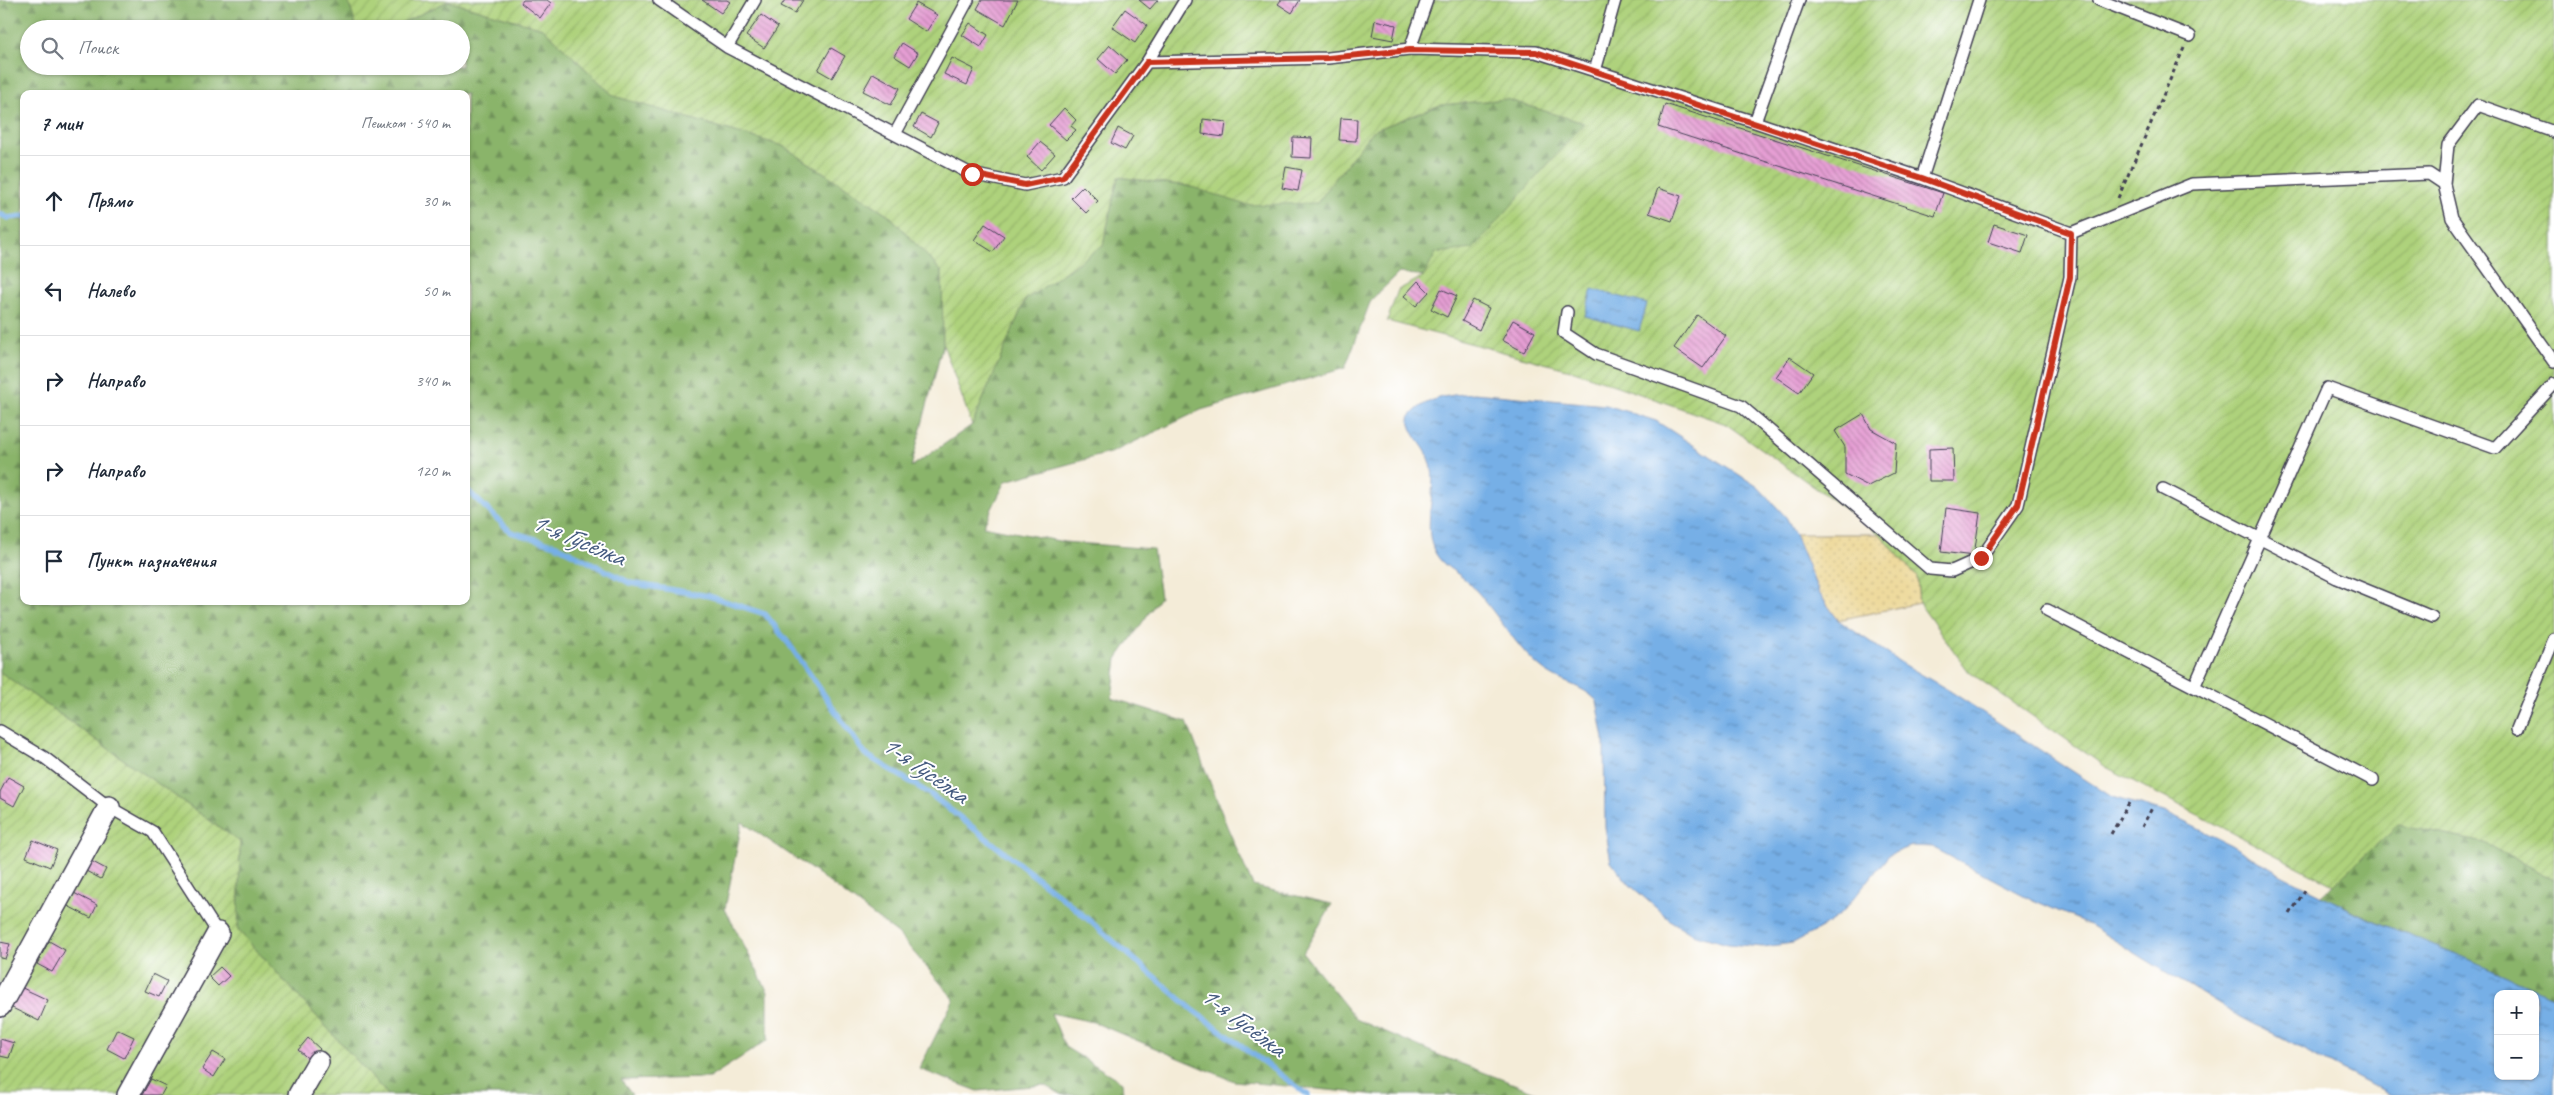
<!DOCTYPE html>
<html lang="ru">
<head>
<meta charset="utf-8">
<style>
	:root { --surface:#fff; --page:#f2f2f3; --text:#1f2937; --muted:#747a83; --line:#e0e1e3 }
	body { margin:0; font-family:Caveat,sans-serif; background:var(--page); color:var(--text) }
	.controls { position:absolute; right:15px; bottom:15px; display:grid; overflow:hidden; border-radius:10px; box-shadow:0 1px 4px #0004 }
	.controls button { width:45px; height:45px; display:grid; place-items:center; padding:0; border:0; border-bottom:1px solid var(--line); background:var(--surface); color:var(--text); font:25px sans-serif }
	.stop { position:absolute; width:15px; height:15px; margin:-11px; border:4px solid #c8321e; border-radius:50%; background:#fff }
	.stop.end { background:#c8321e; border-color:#fff; box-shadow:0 1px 5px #0008 }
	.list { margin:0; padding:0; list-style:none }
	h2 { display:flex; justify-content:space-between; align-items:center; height:65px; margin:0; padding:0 20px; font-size:21px }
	h2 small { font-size:16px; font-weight:400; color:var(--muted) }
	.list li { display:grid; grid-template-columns:32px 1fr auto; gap:15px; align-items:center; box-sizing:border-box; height:90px; padding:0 20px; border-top:1px solid var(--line) }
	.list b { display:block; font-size:19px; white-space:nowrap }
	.list em { font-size:16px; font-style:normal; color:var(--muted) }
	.icon { flex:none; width:28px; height:28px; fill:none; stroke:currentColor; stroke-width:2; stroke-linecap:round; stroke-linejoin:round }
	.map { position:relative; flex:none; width:2554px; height:1095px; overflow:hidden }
	.search { position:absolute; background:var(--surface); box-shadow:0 1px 4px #0004; left:20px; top:20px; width:450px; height:55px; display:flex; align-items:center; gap:12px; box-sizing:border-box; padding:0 18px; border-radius:28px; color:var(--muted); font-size:19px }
	.panel { position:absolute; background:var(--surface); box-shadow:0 1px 4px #0004; left:20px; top:90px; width:450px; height:515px; border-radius:10px }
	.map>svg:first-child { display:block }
</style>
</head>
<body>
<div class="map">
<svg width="2554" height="1095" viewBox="0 0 2554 1095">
	<defs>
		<pattern id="forest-firs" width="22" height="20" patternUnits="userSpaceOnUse" patternTransform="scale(1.25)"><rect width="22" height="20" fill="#8ab46b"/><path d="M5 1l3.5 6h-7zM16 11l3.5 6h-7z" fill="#709259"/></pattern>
		<pattern id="sand-dots" width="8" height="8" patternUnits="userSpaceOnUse" patternTransform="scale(1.25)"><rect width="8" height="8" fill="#eeda9e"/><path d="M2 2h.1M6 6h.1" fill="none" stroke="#ccbb89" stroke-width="1.8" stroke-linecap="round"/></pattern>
		<pattern id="garden-furrows" width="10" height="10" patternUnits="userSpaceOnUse" patternTransform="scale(1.25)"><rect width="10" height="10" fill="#aed27b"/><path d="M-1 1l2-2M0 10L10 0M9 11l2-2" fill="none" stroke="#95b46b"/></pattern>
		<pattern id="water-ripples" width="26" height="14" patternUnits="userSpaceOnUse" patternTransform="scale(1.25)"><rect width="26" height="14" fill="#76afe6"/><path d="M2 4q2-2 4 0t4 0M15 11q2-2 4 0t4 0" fill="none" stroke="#608ebc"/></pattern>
		<pattern id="building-back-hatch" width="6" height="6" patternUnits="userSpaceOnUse" patternTransform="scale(1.25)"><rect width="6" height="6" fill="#e69fd4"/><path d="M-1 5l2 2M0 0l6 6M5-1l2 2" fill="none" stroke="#ba81ad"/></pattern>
	</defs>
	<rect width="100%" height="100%" fill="#fff"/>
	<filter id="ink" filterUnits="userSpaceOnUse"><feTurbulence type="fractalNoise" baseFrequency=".02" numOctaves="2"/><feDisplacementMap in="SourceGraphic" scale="10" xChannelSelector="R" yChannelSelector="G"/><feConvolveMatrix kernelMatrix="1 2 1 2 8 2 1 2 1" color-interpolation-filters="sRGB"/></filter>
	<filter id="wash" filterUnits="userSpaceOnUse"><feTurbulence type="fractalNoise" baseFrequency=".0096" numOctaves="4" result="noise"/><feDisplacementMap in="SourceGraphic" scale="20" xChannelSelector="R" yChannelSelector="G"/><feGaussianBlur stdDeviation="1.12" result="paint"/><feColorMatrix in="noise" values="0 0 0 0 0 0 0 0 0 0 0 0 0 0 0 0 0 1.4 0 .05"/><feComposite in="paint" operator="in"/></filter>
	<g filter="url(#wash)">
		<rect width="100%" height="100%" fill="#f4ecd8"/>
		<path fill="url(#forest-firs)" stroke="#566b53" fill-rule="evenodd" d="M0,0H348L357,29H29V66H461V29H389L448,1L543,28L614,96L783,146L889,215L942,272L943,344L911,467L972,425L1025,300L1103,245L1118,177L1317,203L1372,131L1440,105L1506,99L1584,123L1708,149L1424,276L1399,273L1371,300L1345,368L1201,410L1113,452L1006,481L983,526L1064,542L1153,549L1160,597L1117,659L1112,698L1187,722L1226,824L1253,886L1332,904L1303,953L1356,1019L1441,1056L1543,1095H1379L1234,1081L1093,1022L1051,1013L1065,1047L1122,1082L1123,1095H1063L1044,1085L978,1091L919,1069L954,999L898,934L811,869L742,822L725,909L768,992V1040L709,1078L621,1080L632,1095H388L238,930L240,842L0,672ZM24,94H466V601H24Z
			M2398,825L2485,843L2554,880V997C2477,962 2397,933 2321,896Z"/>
		<path fill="url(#sand-dots)" stroke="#887e6c" d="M1795,534H1880L1917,577L1919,603L1838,620L1819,593Z"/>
		<path fill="url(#garden-furrows)" stroke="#687a5b" d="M348,0H2554V880L2485,843L2398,825L2333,885L2106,767L1969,672L1919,603L1917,577L1880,534L1726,424L1574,371L1387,321L1398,290L1424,276L1436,253L1473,249L1584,123L1506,99L1440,105L1372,131L1317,203L1246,205L1189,186L1118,177L1103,245L1025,300L972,425L943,344L942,272L889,215L783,146L614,96L543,28L448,1L389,29H357Z
			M0,672L240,842L238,930L388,1095H0Z"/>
		<path fill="url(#water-ripples)" stroke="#4c6890" fill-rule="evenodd" d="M1592,289L1647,304L1639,331L1585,316Z
			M1474,393L1606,405L1656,421L1758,487L1786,517L1795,534L1819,593L1838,620L1900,662L1950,691L2112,797L2164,812L2231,845L2283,876L2365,917L2466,958L2554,997V1095H2390L2231,1012L2088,924L2033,900L1932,847L1912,846L1889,855L1841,914L1821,928L1793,943L1763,947L1728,944L1692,934L1671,921L1630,885L1611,862L1605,827L1604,739L1597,701C1581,684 1563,684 1545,671C1518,652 1494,607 1468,582C1455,570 1440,566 1433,548C1422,519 1440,485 1429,458C1423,443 1410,435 1409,418C1424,397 1450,395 1474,393ZM2498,994H2535V1076H2498Z"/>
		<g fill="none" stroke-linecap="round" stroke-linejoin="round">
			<path stroke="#76afe6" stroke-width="5.5" d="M0,214L8,218L24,216
				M466,489L511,532L556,545L630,583L709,596L765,614L789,644L865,754L930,794L1069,903L1193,1010L1308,1095"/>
		</g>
		<g id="blocks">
			<path fill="url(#building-back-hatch)" d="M523,0H547L551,3L540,18L521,3Z
				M702,0H727L730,2L721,13Z
				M785,0H803L795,13L781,6Z
				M982,0H1018L1005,25L977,9Z
				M1139,0H1158L1150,9Z
				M1281,0H1300L1292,13L1278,4Z
				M916,3L937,15L926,32L906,19Z
				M1125,9L1147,25L1135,43L1112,27Z
				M761,15L778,27L764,48L746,36Z
				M1375,20L1396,25L1393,40L1372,36Z
				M970,23L988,35L981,47L962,35Z
				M902,43L918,53L910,66L894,56Z
				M1110,45L1127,60L1115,74L1098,59Z
				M831,48L845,56L832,78L818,70Z
				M952,58L974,69L967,85L944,74Z
				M873,73L900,88L891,105L863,91Z
				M1665,104L1943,193L1935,216L1658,127Z
				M1064,108L1076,120L1071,126L1076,130L1066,140L1049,125Z
				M921,114L938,123L931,137L914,127Z
				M1341,118L1357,119L1356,141L1339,140Z
				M1203,119L1226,122L1224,137L1202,134Z
				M1118,128L1133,136L1125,150L1111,143Z
				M1293,137L1312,138L1311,158L1292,157Z
				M1040,142L1055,154L1041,170L1027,157Z
				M1286,167L1302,170L1298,191L1282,188Z
				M1083,186L1098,201L1086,213L1071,198Z
				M1658,188L1681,196L1672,221L1649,213Z
				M985,224L1004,236L993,252L974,240Z
				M1994,224L2028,235L2022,253L1988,242Z
				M1418,281L1429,292L1416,306L1404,296Z
				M1441,289L1457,296L1447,317L1431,309Z
				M1473,300L1489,308L1479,330L1462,321Z
				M1697,315L1726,336L1703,368L1674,348Z
				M1513,320L1535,332L1524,352L1502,340Z
				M1790,357L1813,373L1799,393L1776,377Z
				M1863,414L1871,429L1896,443L1894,473L1868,486L1845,474V447L1835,431Z
				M1953,448L1954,481H1929V449Z
				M1946,508L1980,513L1974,556L1941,552Z
				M8,777L24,786L14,806L0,798V792Z
				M33,840L57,850L50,867L26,857Z
				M91,861L106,869L101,879L86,871Z
				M72,892L97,905L91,918L66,905Z
				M49,941L65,950L52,972L37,964Z
				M0,942L10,944L5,959L0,958Z
				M220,967L229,976L218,986L209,977Z
				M153,974L167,981L159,997L145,991Z
				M18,986L48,1000L39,1021L8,1006Z
				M117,1029L134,1037L124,1058L107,1049Z
				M308,1038L320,1049L311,1061L298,1050Z
				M0,1039L14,1043L9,1058L0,1056Z
				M213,1052L225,1059L214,1077L202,1069Z
				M151,1079L166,1086L161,1095H142Z"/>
		</g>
	</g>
	<g filter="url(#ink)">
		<use href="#blocks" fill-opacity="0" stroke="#424053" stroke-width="1"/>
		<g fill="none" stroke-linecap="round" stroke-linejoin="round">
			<defs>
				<path id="lane" d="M659,0L727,47L971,174L1025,185L1063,177L1147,62L1328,58L1410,49L1536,52L1755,122L1922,178L2071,233L2192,184L2429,174L2444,184L2452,218L2554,362
					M2099,0L2190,36
					M727,47L755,0
					M1410,49L1427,0
					M1147,62L1185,0
					M1595,71L1615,0
					M1755,122L1799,0
					M895,134L968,0
					M1922,178L1979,0
					M2444,184L2448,145L2478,105L2554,132
					M1567,312L1564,333L1596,354L1741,406L1930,569L1952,571L1981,558L2018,505L2070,277L2071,233
					M2163,489L2337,578L2432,617
					M2047,610L2373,780
					M2194,687L2327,388L2495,448L2554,384
					M2517,729L2554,639
					M0,731L45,758L109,807L153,832L218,933"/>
				<path id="street" d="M0,1006L109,807
					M128,1095L218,933
					M299,1095L318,1062"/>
			</defs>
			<use href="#lane" stroke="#424053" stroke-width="14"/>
			<use href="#street" stroke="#424053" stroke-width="24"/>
			<path stroke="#424053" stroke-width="3" stroke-dasharray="4 4" stroke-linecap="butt" d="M2118,198L2184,48
				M2142,827L2152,808
				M2111,834L2129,803
				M2290,914L2307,887"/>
			<use href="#lane" stroke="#fff" stroke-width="11"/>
			<use href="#street" stroke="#fff" stroke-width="21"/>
		</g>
	</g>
	<g fill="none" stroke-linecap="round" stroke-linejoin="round" filter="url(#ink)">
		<path stroke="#c8321e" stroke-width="6" d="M972,174L1025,185L1063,177L1147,62L1328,58L1410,50L1536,52L1922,178L2071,233L2070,277L2018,505L1981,558"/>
	</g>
	<g text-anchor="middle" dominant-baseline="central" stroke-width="4" stroke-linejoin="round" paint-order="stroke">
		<g font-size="26" font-style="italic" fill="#445a7f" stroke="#fff">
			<text transform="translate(578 539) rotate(23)">1-я Гусёлка</text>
			<text transform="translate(925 769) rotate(35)">1-я Гусёлка</text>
			<text transform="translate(1243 1021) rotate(37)">1-я Гусёлка</text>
		</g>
	</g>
</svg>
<div class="controls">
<button>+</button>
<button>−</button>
</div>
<div class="stop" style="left:972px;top:174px"></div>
<div class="stop end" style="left:1981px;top:558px"></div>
<div class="search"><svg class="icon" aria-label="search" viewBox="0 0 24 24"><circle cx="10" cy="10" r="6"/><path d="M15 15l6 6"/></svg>Поиск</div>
<section class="panel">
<h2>7 мин<small>Пешком · 540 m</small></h2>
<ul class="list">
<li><svg class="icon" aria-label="ahead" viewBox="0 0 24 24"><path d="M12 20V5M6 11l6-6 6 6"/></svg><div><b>Прямо</b></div><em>30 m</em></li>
<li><svg class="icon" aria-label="left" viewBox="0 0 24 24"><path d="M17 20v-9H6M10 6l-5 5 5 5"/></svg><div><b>Налево</b></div><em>50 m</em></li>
<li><svg class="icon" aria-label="right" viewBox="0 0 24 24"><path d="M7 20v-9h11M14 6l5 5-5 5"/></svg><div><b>Направо</b></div><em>340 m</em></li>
<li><svg class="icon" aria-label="right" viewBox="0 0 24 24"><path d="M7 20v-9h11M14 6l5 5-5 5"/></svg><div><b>Направо</b></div><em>120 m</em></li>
<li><svg class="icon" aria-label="arrive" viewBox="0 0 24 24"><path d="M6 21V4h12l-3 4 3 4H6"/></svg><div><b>Пункт назначения</b></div></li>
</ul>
</section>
</div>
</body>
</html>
